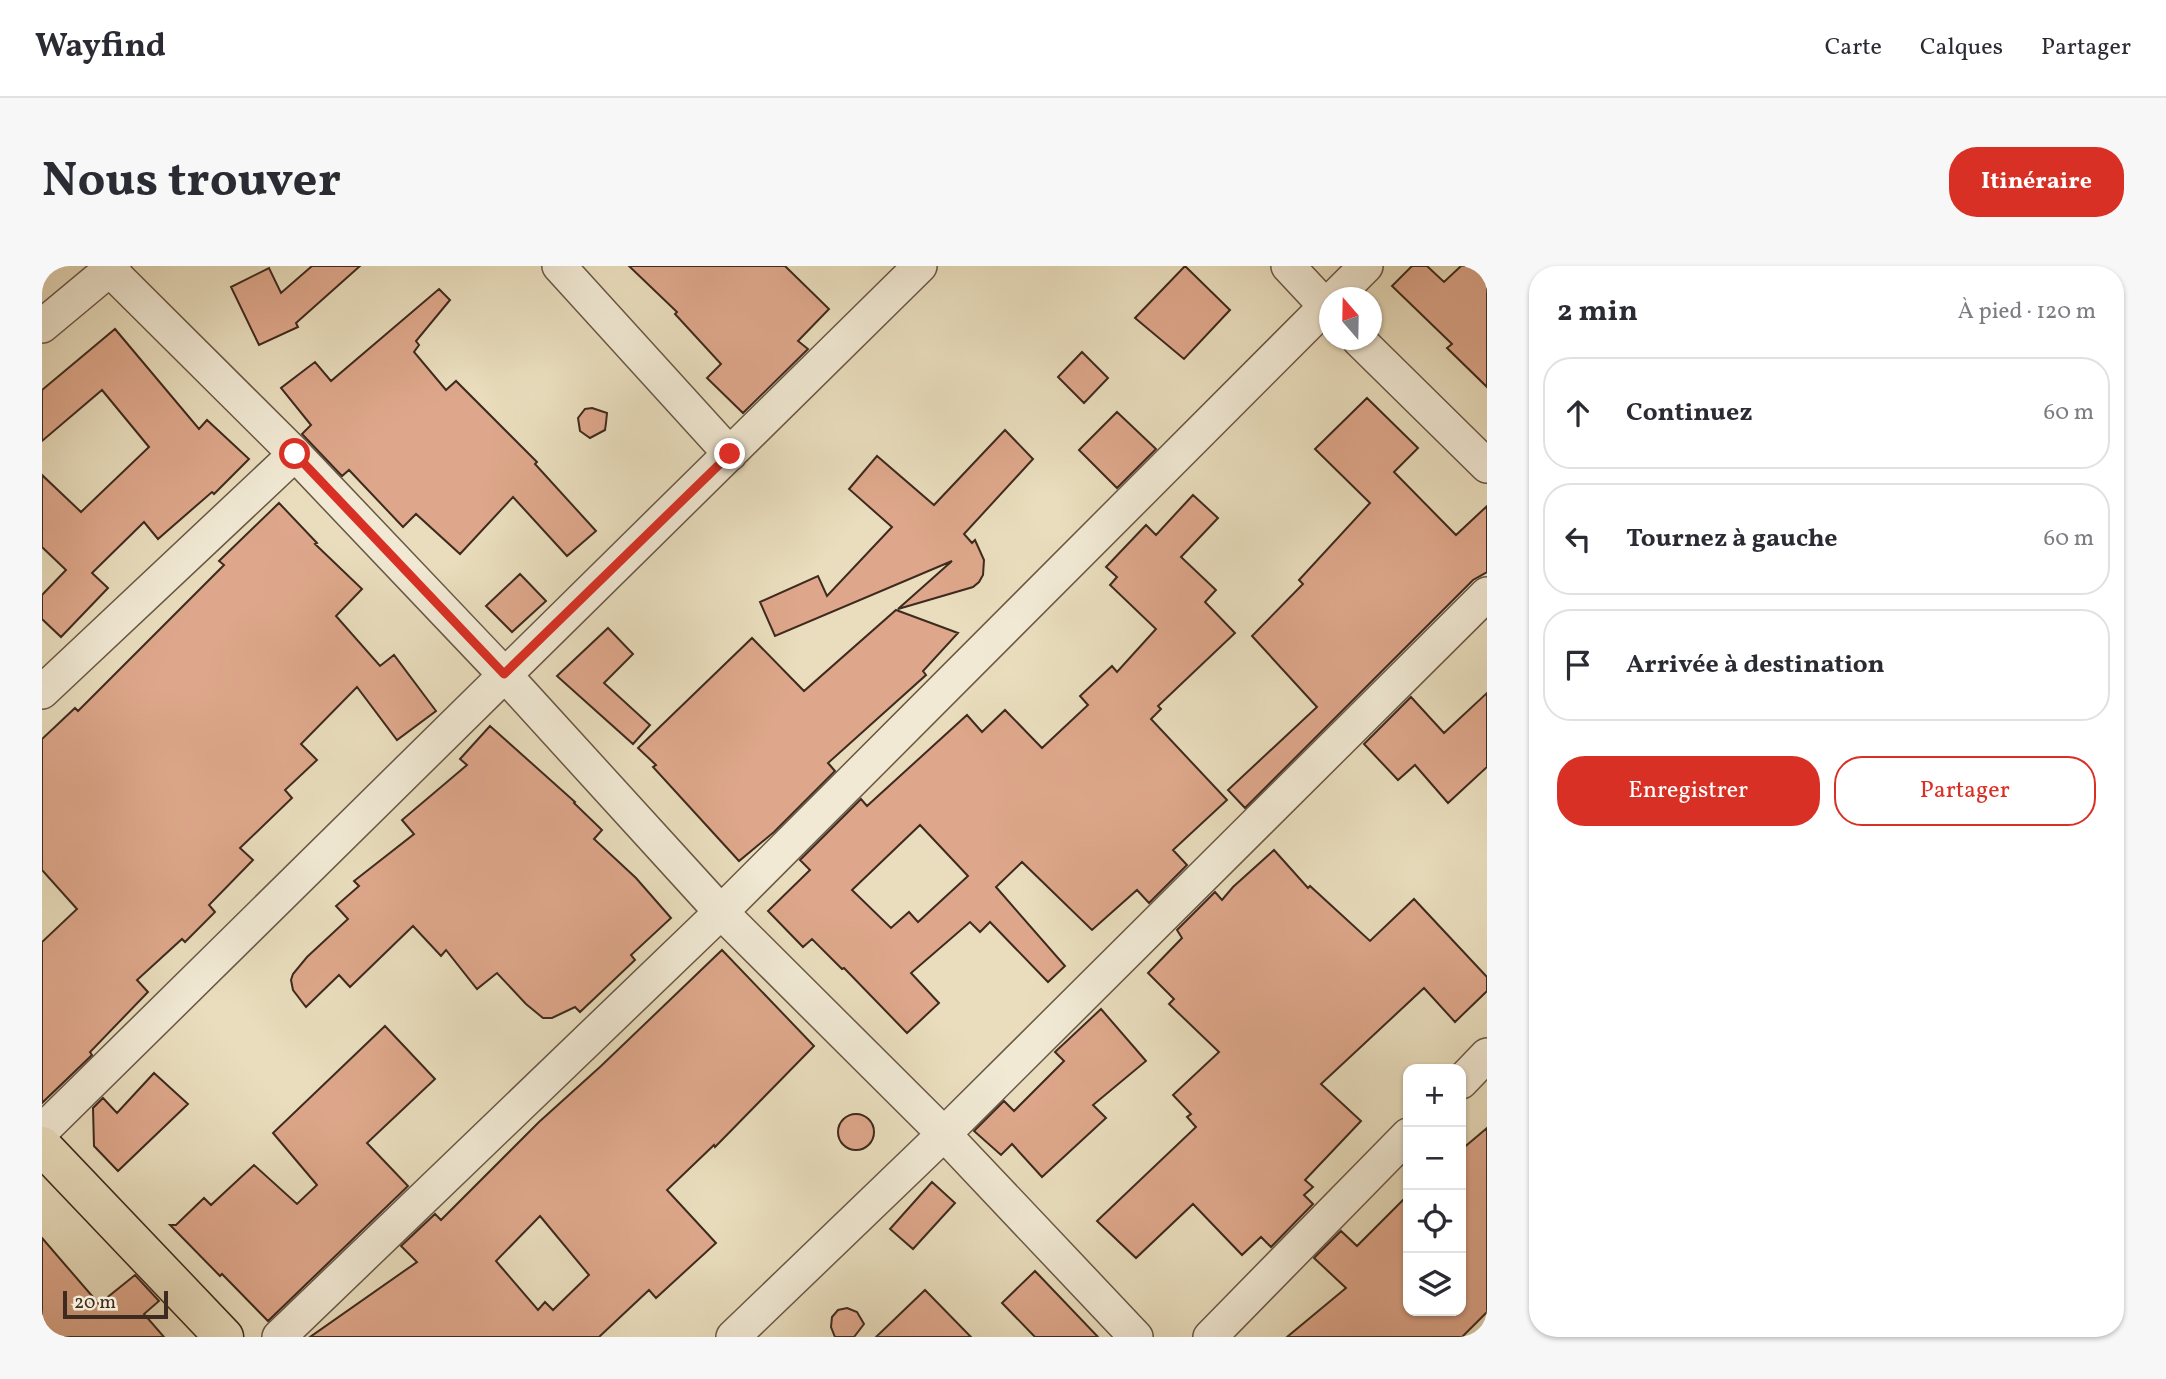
<!DOCTYPE html>
<html lang="fr">
<head>
<meta charset="utf-8">
<style>
	:root { --surface:#fff; --page:#f7f7f7; --text:#2b2b33; --muted:#7c7c81; --line:#e1e1e2; --accent:#d93025 }
	body { margin:0; font-family:Vollkorn,serif; background:var(--page); color:var(--text) }
	.controls { position:absolute; right:21px; bottom:21px; display:grid; overflow:hidden; border-radius:14px; box-shadow:0 2px 5px #0004 }
	.controls button { width:63px; height:63px; display:grid; place-items:center; padding:0; border:0; border-bottom:2px solid var(--line); background:var(--surface); color:var(--text); font:35px sans-serif }
	.compass { position:absolute; left:1277px; top:21px; width:63px; height:63px; border-radius:50%; background:var(--surface); box-shadow:0 2px 5px #0004; rotate:340deg }
	.scale { position:absolute; left:21px; bottom:18px; width:105px; box-sizing:border-box; padding-left:7px; border:4px solid #3e2a1e; border-top:0; font-size:19px; line-height:24px; white-space:nowrap; color:#3e2a1e; -webkit-text-stroke:5px #f1e9d4; paint-order:stroke }
	.stop { position:absolute; width:21px; height:21px; margin:-16px; border:5px solid #d93025; border-radius:50%; background:#fff }
	.stop.end { background:#d93025; border-color:#fff; box-shadow:0 2px 7px #0008 }
	.list { margin:0; padding:0; list-style:none }
	h2 { display:flex; justify-content:space-between; align-items:center; height:91px; margin:0; padding:0 28px; font-size:30px }
	h2 small { font-size:23px; font-weight:400; color:var(--muted) }
	.list li { display:grid; grid-template-columns:46px 1fr auto; gap:21px; align-items:center; box-sizing:border-box; height:112px; margin:0 14px 14px; padding:0 14px; border:2px solid var(--line); border-radius:28px }
	.list b { display:block; font-size:26px; white-space:nowrap }
	.list em { font-size:23px; font-style:normal; color:var(--muted) }
	.actions { display:flex; gap:14px; padding:21px 28px }
	.actions a { flex:1; padding:16px 0; border:2px solid var(--accent); border-radius:28px; text-align:center; font-size:24px; color:var(--accent) }
	.actions .main { background:var(--accent); color:#fff }
	.icon { flex:none; width:38px; height:38px; fill:none; stroke:currentColor; stroke-width:2; stroke-linecap:round; stroke-linejoin:round }
	.map { position:relative; flex:none; width:1445px; height:1071px; overflow:hidden; border-radius:28px }
	header { display:flex; align-items:center; gap:42px; box-sizing:border-box; height:98px; padding:0 35px; background:var(--surface); border-bottom:2px solid var(--line) }
	header strong { font-size:33px }
	nav { display:flex; gap:38px; margin-inline-start:auto; font-size:24px }
	.intro { display:flex; align-items:center; justify-content:space-between; box-sizing:border-box; height:168px; padding:0 42px }
	h1 { margin:0; font-size:49px }
	.button { padding:18px 32px; border-radius:28px; background:var(--accent); color:#fff; font-size:24px; font-weight:700 }
	main { display:flex; gap:42px; padding:0 42px }
	aside { flex:1; background:var(--surface); border-radius:28px; box-shadow:0 2px 5px #0004 }
	.map>svg:first-child { display:block }
</style>
</head>
<body>
<header>
<strong>Wayfind</strong>
<nav><a>Carte</a><a>Calques</a><a>Partager</a></nav>
</header>
<div class="intro"><h1>Nous trouver</h1><a class="button">Itinéraire</a></div>
<main>
<div class="map">
<svg width="1445" height="1071" viewBox="0 0 1445 1071">
	<rect width="100%" height="100%" fill="#e9ddbd"/>
	<filter id="stains"><feTurbulence type="fractalNoise" baseFrequency=".00286" numOctaves="4"/><feColorMatrix values="0 0 0 0 .2 0 0 0 0 .09 0 0 0 0 .02 0 0 0 .5 -.17"/></filter>
	<radialGradient id="worn" r=".72"><stop offset=".6" stop-color="#630" stop-opacity="0"/><stop offset="1" stop-color="#630" stop-opacity=".3"/></radialGradient>
	<path fill="#dea78b" stroke="#3e2a1e" stroke-width="2" fill-rule="evenodd" d="M270,0H318L254,57L256,61L217,79L189,21L227,2L239,27Z
		M587,0H743L787,43L756,75L766,83L701,147L665,112L679,98L633,48L635,46Z
		M1143,0L1188,44L1142,93L1093,52Z
		M1370,0H1385L1402,16L1419,0H1445V121L1405,82L1410,78L1350,20Z
		M397,23L408,34L374,75L377,79L372,86L404,124L414,115L495,196L493,198L554,265L525,290L471,231L418,288L374,248L361,261L307,204L300,210L260,168L269,159L239,122L273,96L289,115Z
		M73,63L157,163L165,154L207,193L172,228L170,226L116,273L102,256L50,307L66,322L19,371L0,353V329L24,304L0,281V209L39,246L107,181L60,124L0,175V124Z
		M1040,86L1066,112L1042,137L1016,111Z
		M1325,132L1376,182L1352,206L1414,269L1445,240V306L1431,314L1203,542L1186,524L1275,441L1210,370L1261,318L1257,314L1328,237L1273,183Z
		M550,142L565,147L564,157L563,164L548,172L538,165L536,152L543,143Z
		M1075,146L1114,183L1075,222L1037,184Z
		M963,164L991,193L922,268L930,277L933,274L942,294L941,309L937,316L931,321L856,343L910,295L733,370L718,336L776,310L785,330L850,261L807,223L835,190L892,239Z
		M1151,229L1176,252L1139,291L1174,324L1163,336L1193,367L1116,440L1119,443L1109,453L1185,534L1131,584L1145,599L1107,637L1095,624L1050,664L980,596L954,621L1023,700L1006,716L948,656L938,666L928,656L869,707L897,737L865,767L802,702L800,703L770,673L761,681L726,645L768,604L758,594L819,533L825,540L925,449L940,466L963,444L1000,482L1046,439L1038,430L1070,400L1075,406L1114,363L1068,319L1075,311L1064,301L1104,259L1114,269ZM878,559L926,610L876,656L867,646L849,662L810,624Z
		M237,237L275,277L273,278L320,323L294,350L338,400L352,389L394,445L355,474L315,421L259,478L275,494L243,524L250,532L198,582L211,594L167,639L173,646L143,676L140,673L95,714L106,726L48,786L50,789L0,837V676L35,643L0,604V473L33,442L36,445L182,299L177,295Z
		M478,308L504,335L470,366L444,340Z
		M854,344L916,367L881,405L884,409L786,497L793,505L732,566L697,595L611,501L614,499L596,482L710,372L762,425Z
		M566,362L591,388L562,417L608,459L591,478L515,410Z
		M1445,427V501L1406,537L1373,499L1356,514L1322,478L1369,431L1402,467Z
		M448,460L533,536L532,537L560,564L552,573L594,612L629,652L589,689L593,694L538,746L533,741L510,752H501L484,738L455,707L435,723L404,684L399,690L371,660L308,721L297,709L264,741L251,724L249,714L251,708L265,691L306,653L294,640L317,620L312,615L372,568L360,554L425,499L418,493Z
		M1232,584L1266,622L1268,620L1328,675L1372,633L1445,711V725L1413,756L1382,722L1279,818L1319,855L1263,914L1271,921L1262,929L1271,938L1229,981L1219,971L1200,989L1151,938L1094,992L1055,955L1154,861L1145,851L1149,848L1131,829L1177,786L1127,738L1132,733L1106,707L1140,672L1135,664L1173,626L1180,634L1191,621Z
		M680,684L772,780L673,881L672,879L625,924L674,977L614,1032L607,1024L557,1071H268L375,996L359,980L393,948L399,954L497,856L559,800ZM498,950L547,1009L511,1044L503,1036L496,1044L454,995Z
		M1059,743L1104,795L1051,839L1064,852L1000,911L970,878L959,889L932,865L962,835L972,845L1022,795L1013,786Z
		M343,760L393,813L325,877L366,920L226,1055L180,1008L178,1010L128,959H134L162,932L169,939L212,899L255,938L275,919L231,867Z
		M112,807L146,838L76,905L52,880L51,842L61,832L75,847Z
		M796 866a18 18 0 1 1 36 0a18 18 0 1 1-36 0Z
		M1445,862V1046L1420,1071H1245L1304,1022L1272,992L1299,965L1315,980L1366,929V1045H1419V884Z
		M890,916L913,937L871,983L848,963Z
		M0,972L57,1038L93,1009L117,1035L102,1048L122,1071H0Z
		M993,1005L1056,1071H993L960,1037Z
		M883,1024L929,1071H834Z
		M805,1042L815,1046L822,1058L812,1071H793L789,1061L790,1051L796,1044Z"/>
	<g fill="none" stroke-linecap="round" stroke-linejoin="round">
		<defs>
			<path id="street" d="M517,0L688,188
				M1246,0L1288,45
				M67,3L253,188L462,408L679,646L902,868L1094,1071
				M1292,32L1324,0
				M0,60L72,0
				M1317,74L1445,200
				M0,426L253,188
				M1419,816L1445,789
				M0,865L878,0
				M237,1071L679,646L1288,36
				M691,1071L902,868L1445,328
				M1168,1071L1366,869"/>
			<path id="highway" d="M0,880L182,1071"/>
		</defs>
		<use href="#street" stroke="#695746" stroke-width="36"/>
		<use href="#highway" stroke="#3e2a1e" stroke-width="41"/>
		<use href="#street" stroke="#f1e9d4" stroke-width="33"/>
		<use href="#highway" stroke="#e9ddbd" stroke-width="38"/>
	</g>
	<g fill="none" stroke-linecap="round" stroke-linejoin="round">
		<path stroke="#d93025" stroke-width="9" d="M253,188L462,408L688,188"/>
	</g>
	<rect width="100%" height="100%" filter="url(#stains)"/>
	<rect width="100%" height="100%" fill="url(#worn)"/>
</svg>
<div class="controls">
<button>+</button>
<button>−</button>
<button><svg class="icon" aria-label="locate" viewBox="0 0 24 24"><circle cx="12" cy="12" r="6"/><path d="M12 2v4M12 18v4M2 12h4M18 12h4"/></svg></button>
<button><svg class="icon" aria-label="layers" viewBox="0 0 24 24"><path d="M12 4l9 5-9 5-9-5zM3 14l9 5 9-5"/></svg></button>
</div>
<svg class="compass" viewBox="-18 -18 36 36"><path d="M0-13l5 13h-10z" fill="#e53935"/><path d="M0 13l5-13h-10z" fill="#7c7c81"/></svg>
<div class="scale">20 m</div>
<div class="stop" style="left:253px;top:188px"></div>
<div class="stop end" style="left:688px;top:188px"></div>
</div>
<aside>
<h2>2 min<small>À pied · 120 m</small></h2>
<ul class="list">
<li><svg class="icon" aria-label="ahead" viewBox="0 0 24 24"><path d="M12 20V5M6 11l6-6 6 6"/></svg><div><b>Continuez</b></div><em>60 m</em></li>
<li><svg class="icon" aria-label="left" viewBox="0 0 24 24"><path d="M17 20v-9H6M10 6l-5 5 5 5"/></svg><div><b>Tournez à gauche</b></div><em>60 m</em></li>
<li><svg class="icon" aria-label="arrive" viewBox="0 0 24 24"><path d="M6 21V4h12l-3 4 3 4H6"/></svg><div><b>Arrivée à destination</b></div></li>
</ul>
<div class="actions"><a class="main">Enregistrer</a><a>Partager</a></div>
</aside>
</main>
</body>
</html>
